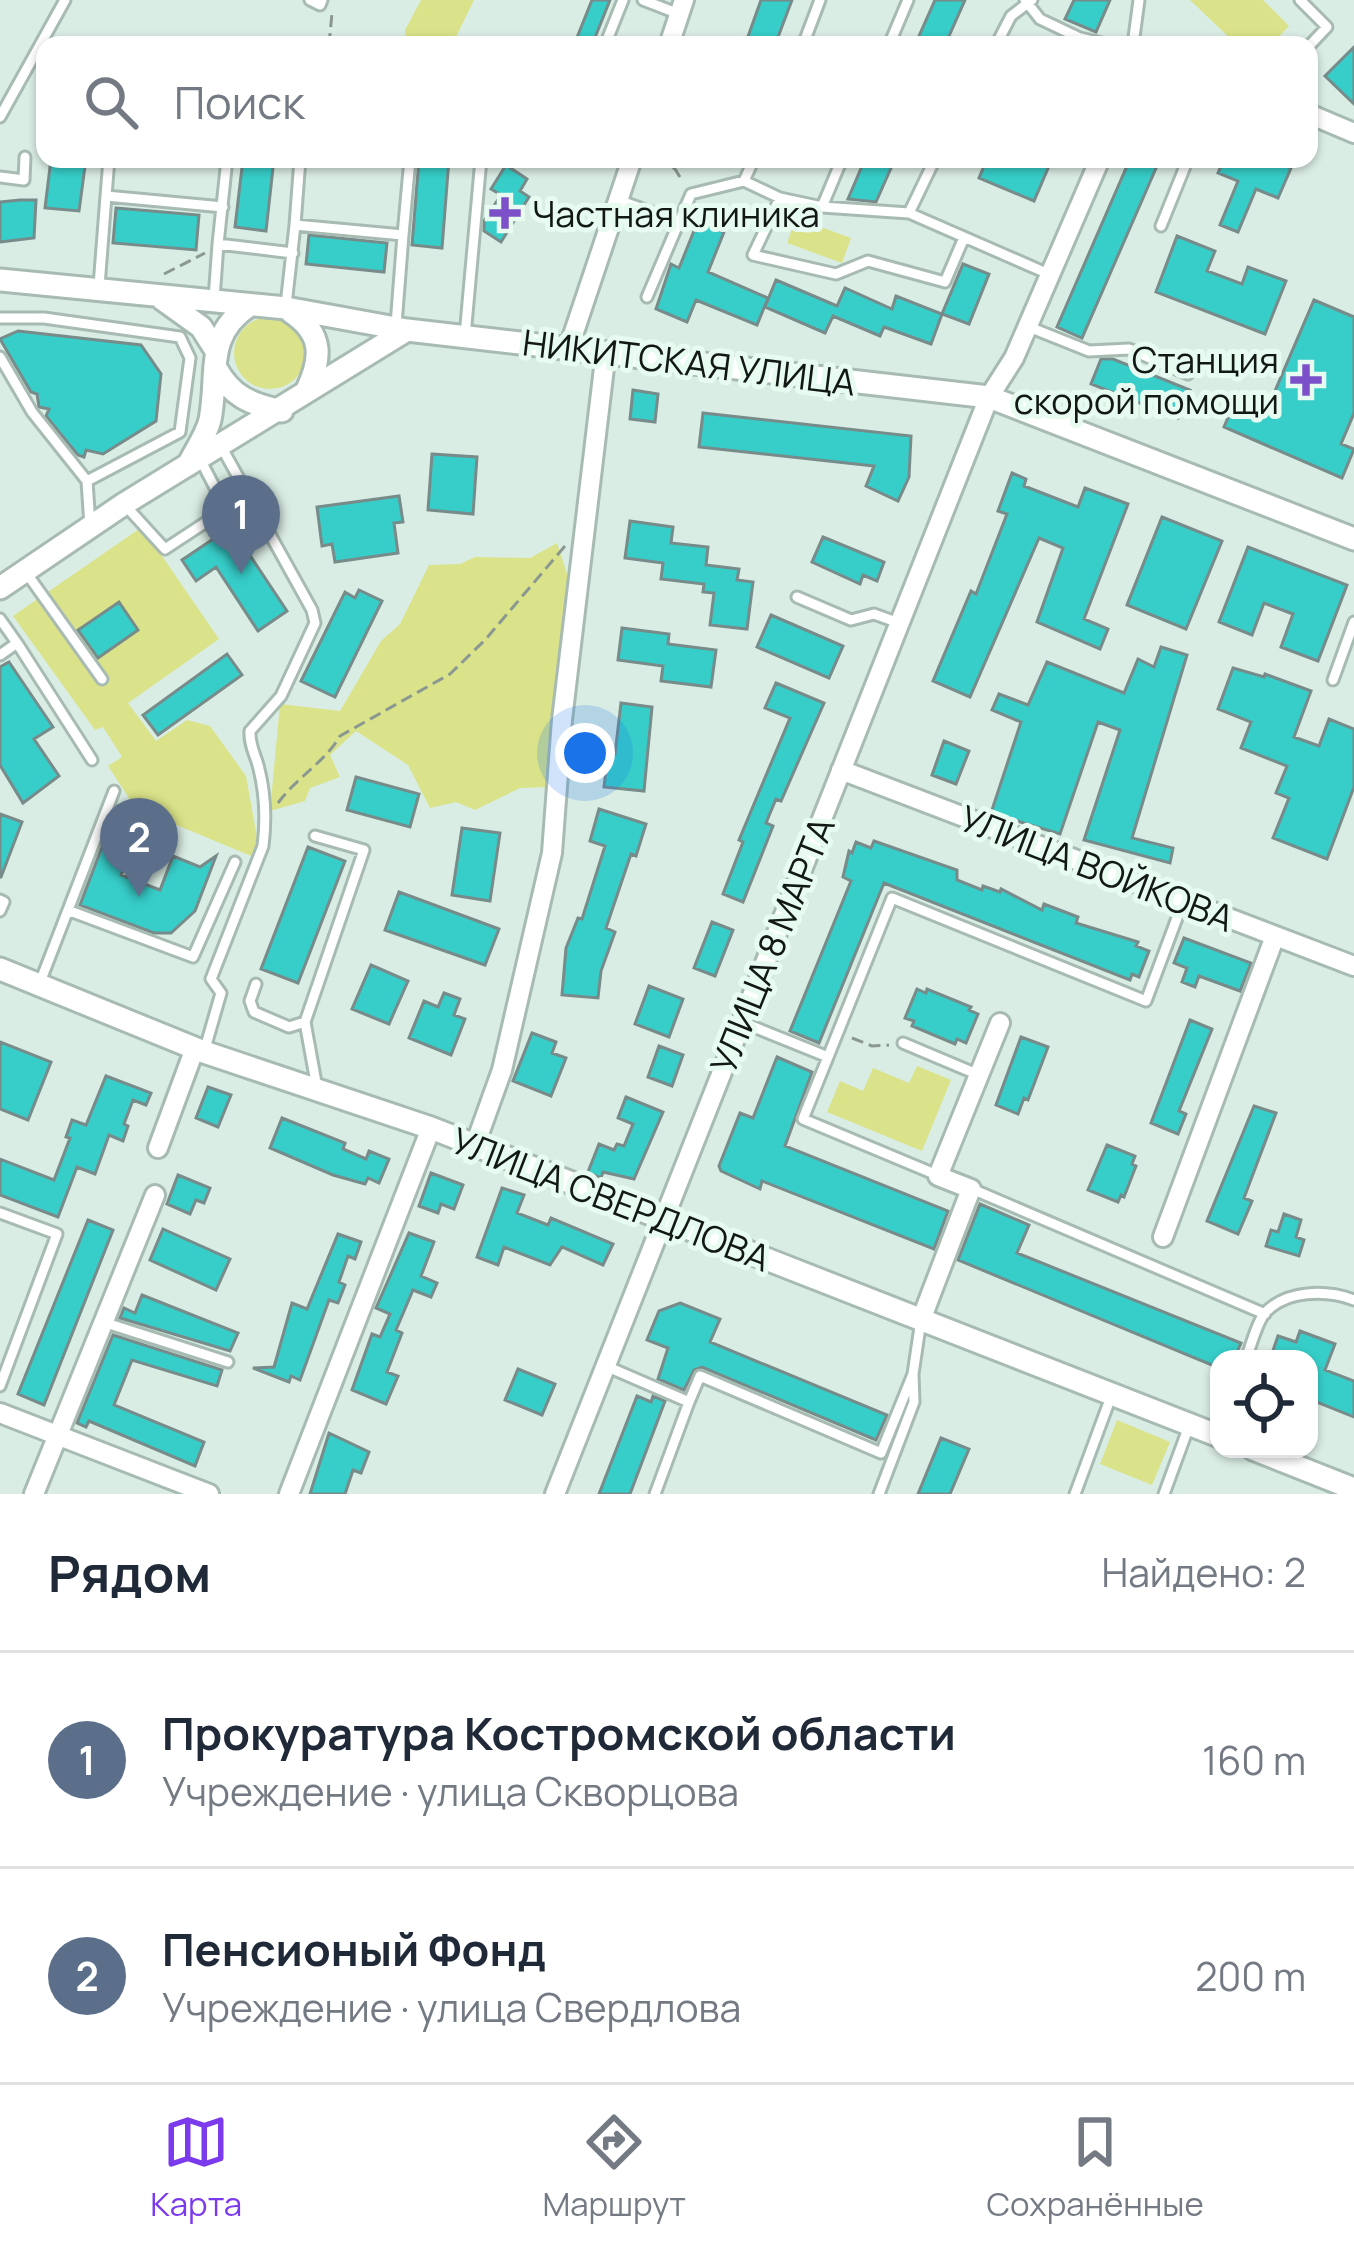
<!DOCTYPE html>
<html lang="ru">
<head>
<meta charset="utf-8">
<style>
	:root { --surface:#fff; --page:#f6f6f7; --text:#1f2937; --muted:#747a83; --line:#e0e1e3; --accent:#7c3aed }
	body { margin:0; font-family:Manrope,sans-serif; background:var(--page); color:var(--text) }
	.controls { position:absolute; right:36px; bottom:36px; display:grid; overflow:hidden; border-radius:24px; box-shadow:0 3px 9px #0004 }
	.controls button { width:108px; height:108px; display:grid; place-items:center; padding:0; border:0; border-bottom:3px solid var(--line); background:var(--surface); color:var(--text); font:60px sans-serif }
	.you { position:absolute; left:585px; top:753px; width:42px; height:42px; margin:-30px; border:9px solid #fff; border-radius:50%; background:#1a73e8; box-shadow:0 0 0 18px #1a73e833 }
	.badge { display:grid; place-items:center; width:78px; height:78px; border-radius:50%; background:var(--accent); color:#fff; font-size:39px; font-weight:700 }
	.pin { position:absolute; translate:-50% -99px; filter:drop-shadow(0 3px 6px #0008) }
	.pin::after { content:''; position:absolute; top:63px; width:42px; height:36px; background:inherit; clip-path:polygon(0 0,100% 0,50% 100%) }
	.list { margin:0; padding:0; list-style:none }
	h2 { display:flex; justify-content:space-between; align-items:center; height:156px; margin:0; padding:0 48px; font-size:51px }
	h2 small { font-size:39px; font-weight:400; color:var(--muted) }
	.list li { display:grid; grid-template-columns:78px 1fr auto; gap:36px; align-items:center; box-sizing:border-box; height:216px; padding:0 48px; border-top:3px solid var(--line) }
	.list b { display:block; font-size:45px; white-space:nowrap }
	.list p { margin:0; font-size:39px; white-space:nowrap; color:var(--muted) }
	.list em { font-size:39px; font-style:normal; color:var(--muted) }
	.icon { flex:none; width:66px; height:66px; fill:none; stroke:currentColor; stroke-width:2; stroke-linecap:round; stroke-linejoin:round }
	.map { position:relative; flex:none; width:1354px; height:1494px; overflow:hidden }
	.search { position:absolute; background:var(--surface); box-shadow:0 3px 9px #0004; left:36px; right:36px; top:36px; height:132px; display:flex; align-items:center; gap:30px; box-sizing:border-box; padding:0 42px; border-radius:24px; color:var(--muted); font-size:45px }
	.sheet { height:588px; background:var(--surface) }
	nav { display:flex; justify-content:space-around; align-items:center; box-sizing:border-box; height:168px; border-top:3px solid var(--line); background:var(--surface); font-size:33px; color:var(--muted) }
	nav a { display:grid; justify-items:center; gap:6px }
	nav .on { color:var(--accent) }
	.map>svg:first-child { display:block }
</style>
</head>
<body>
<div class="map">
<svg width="1354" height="1494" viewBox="0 0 1354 1494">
	<rect width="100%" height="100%" fill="#daede4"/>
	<path fill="#dae389" d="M421,0H474L452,45H406L405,30Z
		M1190,0H1263L1289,26L1271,45H1237Z
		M796,218L851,238L842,263L787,243Z
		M234 353a36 36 0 1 1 72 0a36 36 0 1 1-72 0Z
		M142,527L219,639L128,703L156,741L187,720L210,726L246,776L261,860L126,804L129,798L108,766L122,757L103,727L95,730L13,616Z
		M557,543L569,580V607L560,640L549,787L520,788L475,810L456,802L430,808L408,765L356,731L330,755L340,777L310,788L305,801L270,811L280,704L340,711L381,641L400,624L429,565L460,564L475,557L530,558Z
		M917,1066L951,1080L922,1151L827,1112L840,1081L863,1091L873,1068L909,1083Z
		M1117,1420L1170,1442L1152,1485L1100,1464Z"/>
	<path fill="#37cec9" stroke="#778b8a" stroke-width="3" d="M592,0H610L592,45H574Z
		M761,0H792L775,45H745Z
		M935,0H965L945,45H915Z
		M1074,0H1110L1096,32L1065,19Z
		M1354,47V104L1325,76Z
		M51,159H86L79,211L45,208Z
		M243,159H274L266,231L235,227Z
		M419,159H449L442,248L412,245Z
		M865,159H895L876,202L848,199Z
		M987,159H1052L1034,201L979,178Z
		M1130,159H1160L1082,338L1057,327Z
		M1224,159H1269L1291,168L1278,198L1256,189L1238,232L1220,225L1238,181L1218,173Z
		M506,165L527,179L520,191L529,197L501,242L484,231V221L501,195L491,189Z
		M20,200H36L34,238L0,242V202Z
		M116,208L199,215L196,250L113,243Z
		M698,221L724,232L708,272L768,298L757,325L696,300L687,322L656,309L671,264L679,268Z
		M309,235L387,243L384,272L306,264Z
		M1177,236L1215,251L1207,271L1242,284L1248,267L1286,281L1265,334L1156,292Z
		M963,264L989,274L969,324L942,314Z
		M776,280L837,306L845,288L892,309L896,296L942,314L931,344L884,327L880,336L833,316L825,333L765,307Z
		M1314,300L1354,317V413L1341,444L1354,449L1342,478L1224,427L1236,399L1266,412Z
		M18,331L141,345L161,374L156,421L103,454L86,450L84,457L78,455L46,416L49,409L39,407L37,394L31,392L0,339Z
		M1101,359H1113L1190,390L1178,418L1091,384Z
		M633,390L658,394L655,422L630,419Z
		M703,413L911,436L909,477L898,501L866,486L874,466L699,447Z
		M432,454L477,457L473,514L428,510Z
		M1012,473L1026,479L1024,486L1078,507L1085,488L1128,504L1084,619L1108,629L1100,649L1037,622L1063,548L1039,538L970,697L933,681L971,591L976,594L1007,514L998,511Z
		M399,496L403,522L394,523L398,553L335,562L332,544L322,546L317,507Z
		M1162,517L1222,541L1186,629L1127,605Z
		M630,521L673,527L671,543L708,547L706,565L739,569L737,580L753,582L747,629L710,625L714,593L703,592L704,584L661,579L663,563L625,558Z
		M231,527L287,611L258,631L216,567L196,581L182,560Z
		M823,537L884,562L877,581L863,575L860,584L812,562Z
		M1248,547L1347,585L1318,661L1281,647L1293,614L1264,603L1252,635L1219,622Z
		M359,590L382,601L335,697L301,681L345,592L355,598Z
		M119,602L138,630L98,658L78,630Z
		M771,615L843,646L829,678L757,647Z
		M622,628L669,634L668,644L716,650L711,687L661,681L663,666L618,660Z
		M1161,647L1187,655L1132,838L1173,848L1170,863L1084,840L1120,730L1098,722L1060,834L991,813L1021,722L992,710L999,694L1028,705L1047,662L1124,693L1138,659L1154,667Z
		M227,654L242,675L158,735L143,715Z
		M9,662L53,727L34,739L59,776L23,803L0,765V667Z
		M1233,668L1264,677L1265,674L1311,691L1294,737L1319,746L1329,719L1354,729V787L1327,859L1273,838L1289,798L1276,793L1287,766L1241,748L1251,722L1218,709Z
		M776,683L824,703L781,801L776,799L766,823L773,826L743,902L723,894L743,842L739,840L790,718L765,708Z
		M621,703L652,707L644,791L604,787L608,754H615Z
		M944,741L969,751L956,784L932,775Z
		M356,777L419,794L410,827L347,810Z
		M599,809L646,824L636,856L631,854L606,928L615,932L601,971L598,998L562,995L566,948L578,918L582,919L605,846L590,841Z
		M116,810L143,821L121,875L160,890L173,856L200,867L216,856L195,911L171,933H154L80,905Z
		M0,814L22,822L1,877H0Z
		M462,828L500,833L490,901L452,895Z
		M874,841L957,870V880L982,890L983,886L1000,892L1001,889L1042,910L1044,904L1078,917L1076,923L1138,942L1136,946L1149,951L1139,977L1132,974L1130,980L884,883L819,1043L790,1031L851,881L843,877L849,851L852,853L856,842L871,848Z
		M308,847L345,861L298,983L261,969Z
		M399,892L499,929L485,965L385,930Z
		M712,922L733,930L715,976L694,968Z
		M1184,938L1251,963L1240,991L1199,976L1195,987L1182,982L1187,968L1174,963Z
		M371,965L408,981L389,1024L352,1009Z
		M649,986L683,999L669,1037L635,1024Z
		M917,989L926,993L927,989L971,1007L969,1010L978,1014L966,1043L957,1039L955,1044L912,1026L914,1021L905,1018Z
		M444,993L460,999L454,1015L465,1019L451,1055L409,1038L424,1001L438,1007Z
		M1190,1020L1212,1029L1179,1111L1186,1114L1178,1134L1151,1123Z
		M532,1033L556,1042L552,1053L566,1058L551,1096L513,1081Z
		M1021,1037L1048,1047L1028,1100L1024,1098L1018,1114L996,1105Z
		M0,1042L51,1062L28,1120L0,1109Z
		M659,1046L683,1055L672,1086L648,1077Z
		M777,1057L812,1072L785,1146L948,1211L934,1249L762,1181L760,1189L721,1171L719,1166L740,1113L753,1118Z
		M106,1076L151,1093L146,1105L133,1100L124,1124L128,1126L123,1141L109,1135L95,1174L77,1167L58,1217L0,1195V1159L54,1180L70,1138L66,1137L72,1120L86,1125Z
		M208,1087L231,1095L218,1127L196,1118Z
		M626,1097L663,1112L634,1179L603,1172L601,1178L588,1172L599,1144L614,1150L617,1144L624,1146L633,1124L618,1118Z
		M1254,1106L1276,1113L1244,1198L1252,1201L1238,1234L1207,1221Z
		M282,1118L345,1143L343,1149L366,1159L369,1151L389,1159L379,1183L368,1178L365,1184L333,1175L270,1148Z
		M1107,1145L1135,1156L1132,1164L1136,1166L1124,1197L1121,1195L1118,1202L1088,1190Z
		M431,1173L463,1185L454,1209L441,1204L438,1213L419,1206Z
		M178,1175L210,1188L204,1203L196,1200L190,1214L167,1204Z
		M502,1188L524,1195L517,1213L548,1225L551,1218L613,1244L603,1265L562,1247L550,1265L504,1247L498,1265L477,1257Z
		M980,1204L1029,1225L1017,1253L1241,1343L1234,1359H1219V1368L958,1260Z
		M1284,1214L1301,1220L1296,1237L1304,1240L1299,1256L1266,1246L1271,1230L1278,1232Z
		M88,1220L113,1230L44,1405L18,1394Z
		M163,1229L230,1259L216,1290L150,1260Z
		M409,1233L434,1242L421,1276L437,1283L431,1297L413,1290L396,1330L402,1333L387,1372L398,1376L386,1404L352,1390L372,1334L380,1337L390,1314L376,1308Z
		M338,1234L361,1242L355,1259L348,1256L339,1282L345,1285L338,1303L329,1300L300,1380L291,1376L289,1382L253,1368L274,1367L292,1303L307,1309Z
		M142,1295L238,1333L230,1351L120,1318L124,1308L135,1313Z
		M680,1303L720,1319L710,1342L887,1415L876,1440L702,1367L694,1370L684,1390L658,1379L668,1348L647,1340L659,1311Z
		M1300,1331L1335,1344L1325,1370L1354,1381V1417L1309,1399V1359H1270L1278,1336L1296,1342Z
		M113,1335L222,1370L217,1386L132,1360L114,1405L204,1442L195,1466L89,1421L86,1427L77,1423Z
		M518,1369L555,1384L542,1415L505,1400Z
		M637,1396L651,1402L653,1396L665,1401L630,1494H599Z
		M329,1433L369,1452L361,1473L353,1470L345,1494H310Z
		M941,1438L969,1449L950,1494H918Z"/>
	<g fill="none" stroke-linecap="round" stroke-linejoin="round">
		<defs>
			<path id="service" d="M310,0L320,5L322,0
				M643,0L679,14
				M1025,0L1040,19L1080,38L1110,45
				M1300,0L1327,27L1309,46
				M605,45L623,0
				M803,45L820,0
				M889,45L908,0
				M996,45L1011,16L1032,0
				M1133,45L1139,0
				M0,117L65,0
				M109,159L106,196L223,207
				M227,159L218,244L293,253
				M0,177L24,180L25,157
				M744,181L754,159
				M780,198L753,255L836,274L868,261L945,282L963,240
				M618,200L679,222
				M822,207L842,159
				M909,213L935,159
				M295,225L300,159
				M1161,226L1188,159
				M99,286L106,196
				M647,297L691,194L744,181L780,198L822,207L909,213L1051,275
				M214,299L218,244
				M286,305L295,225L403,235L410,159
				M0,318H44L180,337L190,358L180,432L87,481
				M396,325L403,235
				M1029,327L1089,351L1129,349L1188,374
				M465,336L481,159
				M0,357L32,412L87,481L90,526
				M124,504L165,549L226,509L200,459
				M25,571L102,679
				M797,597L851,620L874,614L899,623
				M0,619L17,643L0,655
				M17,643L92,760
				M1333,680L1354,622
				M315,836L364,850L305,1022L317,1088
				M0,900L4,902L0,911
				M70,911L193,957L235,862
				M256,984L250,1001L254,1012L289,1027L305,1022
				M39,985L114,791
				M744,1023L828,1057
				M903,1043L979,1075
				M204,1052L221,993L211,979L263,846C266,822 265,793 259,769C256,755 249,746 250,731L281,696L315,623L312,610L222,448
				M937,1175L803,1119L892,898L1146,1001L1183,902
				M972,1189L1265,1314
				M0,1213L57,1234L0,1386
				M103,1322L228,1362
				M1246,1359C1251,1346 1256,1325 1264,1314C1286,1289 1327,1290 1354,1300
				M608,1367L689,1402L655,1494
				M689,1402L700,1376L881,1453L913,1374
				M879,1494L914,1402L913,1374L921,1320
				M1075,1494L1112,1394
				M1164,1494L1189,1426"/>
			<path id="minor" d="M669,45L684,0
				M1309,114L1354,133
				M569,347L632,159
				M841,770L1354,966
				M475,1145L502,1070L552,853L562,720L606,351
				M158,1148L195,1048
				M1163,1237L1275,936
				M921,1320L971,1189L938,1176L1000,1023
				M0,1413L209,1494
				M34,1494L155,1195
				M289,1494L431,1128
				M555,1494L989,397L1014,358L1100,159"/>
			<path id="tertiary" d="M0,280L286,308L407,330L989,397L1354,539
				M162,299L201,327L215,349
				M291,312C324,334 322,359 306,392
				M216,368C231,396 250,404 282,411
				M188,465C195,451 206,436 210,420C219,374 204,335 250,305
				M0,588L124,504L407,330
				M0,969L204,1052L431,1128L1219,1436
				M1253,1449L1354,1489"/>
		</defs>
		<use href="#service" stroke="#a8bbb2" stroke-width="15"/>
		<use href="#minor" stroke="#a8bbb2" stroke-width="24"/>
		<use href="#tertiary" stroke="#a8bbb2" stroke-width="27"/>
		<path stroke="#8a9891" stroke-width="3" stroke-dasharray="12 6" stroke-linecap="butt" d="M329,45L332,13
			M657,159L675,169L683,182
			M164,274L205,253
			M278,803C296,778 326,761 340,736L450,674L485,640L565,546
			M852,1038L872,1046L889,1045"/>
		<use href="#service" stroke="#fff" stroke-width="9"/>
		<use href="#minor" stroke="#fff" stroke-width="18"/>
		<use href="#tertiary" stroke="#fff" stroke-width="21"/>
	</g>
	<g fill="#7b50c9" stroke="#e7fbf1" stroke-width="4.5">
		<path d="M499 195h12v12h12v12h-12v12h-12v-12h-12v-12h12z"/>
		<path d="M1300 362h12v12h12v12h-12v12h-12v-12h-12v-12h12z"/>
	</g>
	<g text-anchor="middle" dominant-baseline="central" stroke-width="10" stroke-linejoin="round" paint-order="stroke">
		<g font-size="36" fill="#121915" stroke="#e7fbf1" text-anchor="start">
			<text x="532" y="213">Частная клиника</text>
			<text x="1279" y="359" text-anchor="end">Станция<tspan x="1279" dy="41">скорой помощи</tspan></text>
		</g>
		<g font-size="36" fill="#121915" stroke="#e7fbf1">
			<text transform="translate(689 362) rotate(7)">НИКИТСКАЯ УЛИЦА</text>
			<text transform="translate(1097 868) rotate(21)">УЛИЦА ВОЙКОВА</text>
			<text transform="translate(772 945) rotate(-68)">УЛИЦА 8 МАРТА</text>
			<text transform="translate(611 1199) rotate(21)">УЛИЦА СВЕРДЛОВА</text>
		</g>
	</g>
</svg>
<div class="controls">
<button><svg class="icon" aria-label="locate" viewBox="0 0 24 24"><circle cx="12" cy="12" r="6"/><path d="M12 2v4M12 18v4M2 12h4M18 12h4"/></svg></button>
</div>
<div class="you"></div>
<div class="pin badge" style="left:241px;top:574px;background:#5c6f8a">1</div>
<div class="pin badge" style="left:139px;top:897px;background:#5c6f8a">2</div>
<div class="search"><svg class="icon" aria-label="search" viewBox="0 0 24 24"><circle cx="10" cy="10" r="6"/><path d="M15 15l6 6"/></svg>Поиск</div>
</div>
<section class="sheet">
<h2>Рядом<small>Найдено: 2</small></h2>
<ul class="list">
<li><span class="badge" style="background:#5c6f8a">1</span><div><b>Прокуратура Костромской области</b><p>Учреждение · улица Скворцова</p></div><em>160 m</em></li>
<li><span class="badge" style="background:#5c6f8a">2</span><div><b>Пенсионый Фонд</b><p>Учреждение · улица Свердлова</p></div><em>200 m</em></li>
</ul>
</section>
<nav>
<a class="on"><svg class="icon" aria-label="map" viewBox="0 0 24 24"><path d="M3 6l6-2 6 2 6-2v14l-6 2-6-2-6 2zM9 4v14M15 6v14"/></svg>Карта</a>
<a><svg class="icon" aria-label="directions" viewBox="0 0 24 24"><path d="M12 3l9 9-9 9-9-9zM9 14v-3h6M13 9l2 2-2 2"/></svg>Маршрут</a>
<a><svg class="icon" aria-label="saved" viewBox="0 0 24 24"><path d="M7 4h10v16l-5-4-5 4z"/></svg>Сохранённые</a>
</nav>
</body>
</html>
